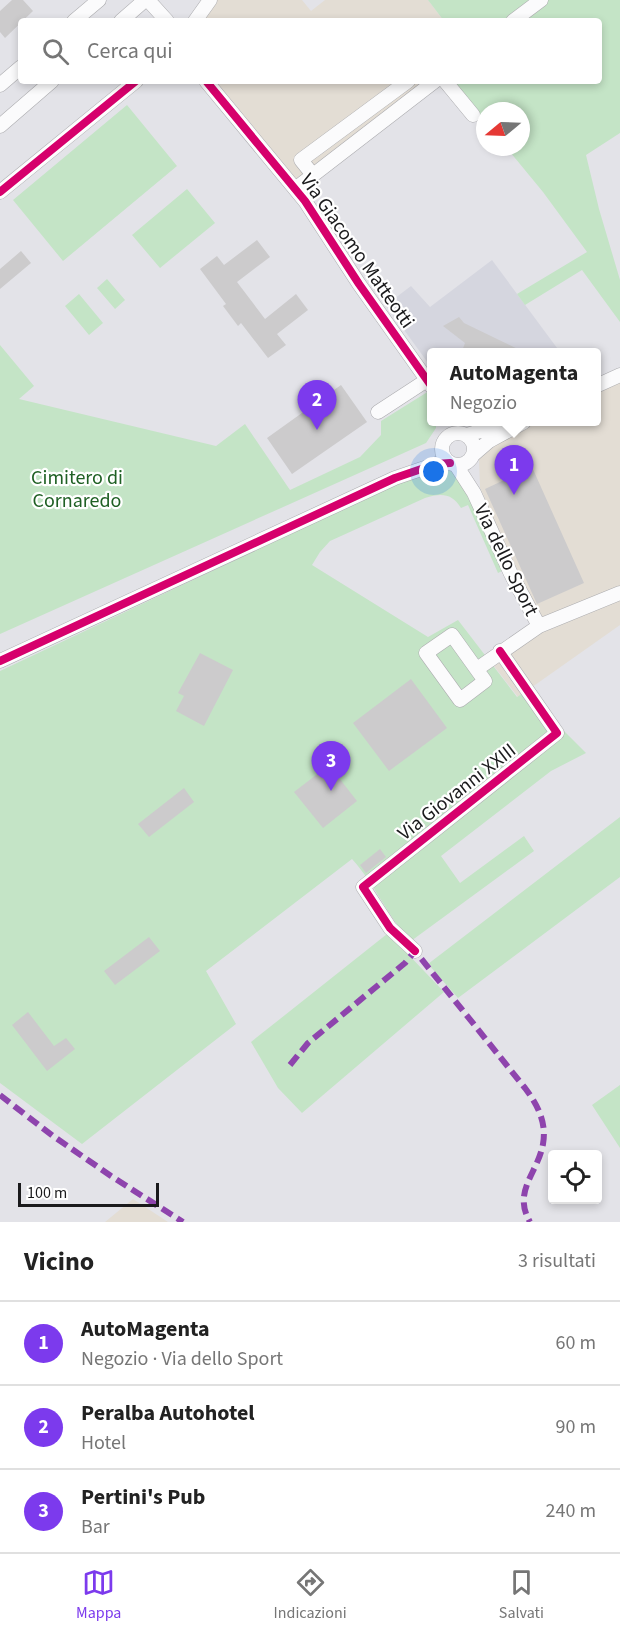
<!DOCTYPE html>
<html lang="it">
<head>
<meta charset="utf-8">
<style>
	:root { --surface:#fff; --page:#f6f6f6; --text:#222; --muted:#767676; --line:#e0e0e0; --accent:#7c3aed }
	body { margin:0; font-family:"Source Sans 3",sans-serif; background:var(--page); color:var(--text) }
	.controls { position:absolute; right:18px; bottom:18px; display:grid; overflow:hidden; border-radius:6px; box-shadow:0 3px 9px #0003 }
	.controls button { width:54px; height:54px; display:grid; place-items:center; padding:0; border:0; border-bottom:2px solid var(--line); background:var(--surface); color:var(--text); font:30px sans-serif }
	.compass { position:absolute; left:476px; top:102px; width:54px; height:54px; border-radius:50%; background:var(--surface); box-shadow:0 3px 9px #0003; rotate:251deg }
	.scale { position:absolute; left:18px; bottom:15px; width:141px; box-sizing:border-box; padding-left:6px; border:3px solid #1a1a1c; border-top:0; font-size:16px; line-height:21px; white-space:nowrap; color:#1a1a1c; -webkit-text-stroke:4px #fff; paint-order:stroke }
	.you { position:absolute; left:434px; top:472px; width:21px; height:21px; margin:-15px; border:4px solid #fff; border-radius:50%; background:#1a73e8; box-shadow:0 0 0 9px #1a73e833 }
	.badge { display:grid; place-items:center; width:39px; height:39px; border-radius:50%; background:var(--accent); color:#fff; font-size:20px; font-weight:700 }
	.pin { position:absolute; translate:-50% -50px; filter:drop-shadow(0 2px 3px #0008) }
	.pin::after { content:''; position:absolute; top:32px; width:21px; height:18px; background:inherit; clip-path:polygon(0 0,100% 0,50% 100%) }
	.popup { position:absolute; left:427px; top:348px; width:174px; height:78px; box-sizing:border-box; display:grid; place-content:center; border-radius:6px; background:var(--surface); filter:drop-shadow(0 2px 4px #0005); font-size:20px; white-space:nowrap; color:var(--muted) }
	.popup b { font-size:22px; color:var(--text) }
	.popup::after { content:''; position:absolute; left:50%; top:100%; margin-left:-12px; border:12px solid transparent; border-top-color:var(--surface) }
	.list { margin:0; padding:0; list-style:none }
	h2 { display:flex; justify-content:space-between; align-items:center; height:78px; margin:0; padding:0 24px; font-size:26px }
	h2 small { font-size:20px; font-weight:400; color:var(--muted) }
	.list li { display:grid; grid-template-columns:39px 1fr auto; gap:18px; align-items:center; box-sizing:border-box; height:84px; padding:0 24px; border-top:2px solid var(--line) }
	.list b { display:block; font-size:22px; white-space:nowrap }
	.list p { margin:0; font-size:20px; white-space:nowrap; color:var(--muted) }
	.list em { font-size:20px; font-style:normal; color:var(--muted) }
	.icon { flex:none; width:33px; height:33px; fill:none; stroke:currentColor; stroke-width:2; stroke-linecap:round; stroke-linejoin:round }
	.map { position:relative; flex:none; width:620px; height:1222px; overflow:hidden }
	.search { position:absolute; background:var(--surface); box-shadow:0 3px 9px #0003; left:18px; right:18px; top:18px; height:66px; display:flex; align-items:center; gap:15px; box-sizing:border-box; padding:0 21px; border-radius:6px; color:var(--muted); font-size:22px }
	.sheet { height:330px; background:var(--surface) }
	nav { display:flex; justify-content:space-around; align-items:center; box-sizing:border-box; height:84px; border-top:2px solid var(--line); background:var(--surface); font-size:16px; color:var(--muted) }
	nav a { display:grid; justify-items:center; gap:3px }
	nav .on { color:var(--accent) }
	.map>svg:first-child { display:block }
</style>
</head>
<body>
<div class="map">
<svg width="620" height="1222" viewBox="0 0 620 1222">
	<rect width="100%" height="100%" fill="#e3e3e8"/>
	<path fill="#d5d6df" d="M492,260L560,352H432L431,367L386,305L411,286L430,307Z"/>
	<path fill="#e3ddd4" d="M214,0H302L311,11L325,0H428L444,21H198Z
		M214,81H423L297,184Z
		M620,382V625L518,697L487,657L539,623L480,488L479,459L481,452L492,443L534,422H596L597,393Z
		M133,1199L168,1222H105Z"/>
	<path fill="#c4e4c6" d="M428,0H620V133L586,155L599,209L620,280V322L582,270L525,305L517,294L587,252L543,192L506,147H521V111H485V121L455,82L599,81V21H444Z
		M127,105L177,166L63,261L13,200Z
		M187,189L215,223L160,268L132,235Z
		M107,279L125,300L115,309L97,288Z
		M79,294L103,323L89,335L65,306Z
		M0,345L34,386L19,399L216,446L245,424L290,490L360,457L381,435V421L429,391L431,394L432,422H436V428L426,443L0,634Z
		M446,469L457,474L504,570L498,573L468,505L461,508C452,493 441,493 425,498L330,541L320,552L312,565L428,637L458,620L517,697L531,688L562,729L586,753L551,771L441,856L460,883L524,836L534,851L411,941C387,916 375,884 352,859L206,971L236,1024L82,1144L0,1083V671L390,487L430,470Z
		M620,817V877L458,998L428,964Z
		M387,934L406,952L444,992L302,1113L278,1088L251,1042Z
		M620,1085V1148L592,1105Z"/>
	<path fill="#cccbcc" d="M12,0H23L33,11L5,38L0,32V11Z
		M257,240L270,257L237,282L265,319L296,294L308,310L277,334L286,345L268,358L241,323L238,326L223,306L226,304L200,269L217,256L224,265Z
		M21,251L31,263L0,289V269Z
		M459,317L464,323L524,352H466L462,351L465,343L443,326Z
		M341,385L367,422L292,474L267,438Z
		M532,467L584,583L537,604L485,489Z
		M200,653L233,670L204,726L176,711L184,696L178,693Z
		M411,679L447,728L389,771L353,723Z
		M329,765L357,801L323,828L294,792Z
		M184,788L194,802L149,837L138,824Z
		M380,849L386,857L366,873L360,865Z
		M149,937L160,951L115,985L104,971Z
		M28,1012L54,1046L66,1038L75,1049L47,1071L12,1025Z"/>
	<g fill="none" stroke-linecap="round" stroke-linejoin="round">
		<defs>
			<path id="minor" d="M148,0L167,21
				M74,21L99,0
				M121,21L145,0
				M195,21L210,0
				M513,21L541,0
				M206,81L305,201L359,284L432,387
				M445,81L473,115
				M0,85L21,67
				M0,126L52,81
				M313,175L301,160L408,81
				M295,189L435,81
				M0,192L136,81
				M596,386L620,375
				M378,412L427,380
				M442 449a16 16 0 1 1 32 0a16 16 0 1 1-32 0Z
				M467,435L510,422
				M474,454L489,441L524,422
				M456,465L474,493L511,574L539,626
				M452,635L485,681L460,700L426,653Z
				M0,661L395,478L436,464L450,463
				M477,669L539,626L620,593
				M415,951L390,928L363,887L557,733L500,651"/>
		</defs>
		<use href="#minor" stroke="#acacaf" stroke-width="15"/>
		<use href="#minor" stroke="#fbfbfc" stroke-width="14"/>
		<path stroke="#8e44ad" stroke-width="6" stroke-dasharray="12 6" stroke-linecap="butt" d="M290,1065L308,1043L405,963L415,951L525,1088C537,1104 547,1122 543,1144C538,1173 512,1191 530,1222
			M0,1095L53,1136L111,1176L183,1222"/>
		<defs>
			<path id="cycleway" d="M206,81L305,201L359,284L432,387
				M0,192L136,81
				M0,661L395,478L436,464L450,463
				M415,951L390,928L363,887L557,733L500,651"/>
		</defs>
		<use href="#cycleway" stroke="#fff" stroke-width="11"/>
		<use href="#cycleway" stroke="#d6006c" stroke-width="8"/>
	</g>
	<g text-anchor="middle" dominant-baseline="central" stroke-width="4.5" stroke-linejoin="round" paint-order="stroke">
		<g font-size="20" fill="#1a1a1c" stroke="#fff">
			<text transform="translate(357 251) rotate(55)">Via Giacomo Matteotti</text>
			<text transform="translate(506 560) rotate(64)">Via dello Sport</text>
			<text transform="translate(457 792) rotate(-38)">Via Giovanni XXIII</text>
		</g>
		<g font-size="20" fill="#1f6024" stroke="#fff">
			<text x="77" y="478">Cimitero di<tspan x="77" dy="23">Cornaredo</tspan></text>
		</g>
	</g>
</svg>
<div class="controls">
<button><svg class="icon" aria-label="locate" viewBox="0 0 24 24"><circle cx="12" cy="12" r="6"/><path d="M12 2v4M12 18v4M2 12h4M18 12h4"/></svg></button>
</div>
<svg class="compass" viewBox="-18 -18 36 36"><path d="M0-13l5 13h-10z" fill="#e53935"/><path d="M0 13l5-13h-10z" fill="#767676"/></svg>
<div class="scale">100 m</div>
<div class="you"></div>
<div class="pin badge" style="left:514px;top:495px">1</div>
<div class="popup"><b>AutoMagenta</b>Negozio</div>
<div class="pin badge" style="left:317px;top:430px">2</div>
<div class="pin badge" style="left:331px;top:791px">3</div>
<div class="search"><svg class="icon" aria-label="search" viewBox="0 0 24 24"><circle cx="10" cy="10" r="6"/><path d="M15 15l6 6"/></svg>Cerca qui</div>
</div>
<section class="sheet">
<h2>Vicino<small>3 risultati</small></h2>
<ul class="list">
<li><span class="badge">1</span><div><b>AutoMagenta</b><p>Negozio · Via dello Sport</p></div><em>60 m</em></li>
<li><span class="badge">2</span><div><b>Peralba Autohotel</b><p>Hotel</p></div><em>90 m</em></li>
<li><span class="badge">3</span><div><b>Pertini's Pub</b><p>Bar</p></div><em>240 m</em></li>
</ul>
</section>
<nav>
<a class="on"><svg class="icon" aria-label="map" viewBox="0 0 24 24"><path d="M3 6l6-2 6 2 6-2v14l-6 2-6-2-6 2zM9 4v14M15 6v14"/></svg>Mappa</a>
<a><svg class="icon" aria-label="directions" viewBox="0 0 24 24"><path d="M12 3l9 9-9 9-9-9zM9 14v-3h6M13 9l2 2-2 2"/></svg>Indicazioni</a>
<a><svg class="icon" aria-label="saved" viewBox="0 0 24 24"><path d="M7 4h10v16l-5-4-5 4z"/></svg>Salvati</a>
</nav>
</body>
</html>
